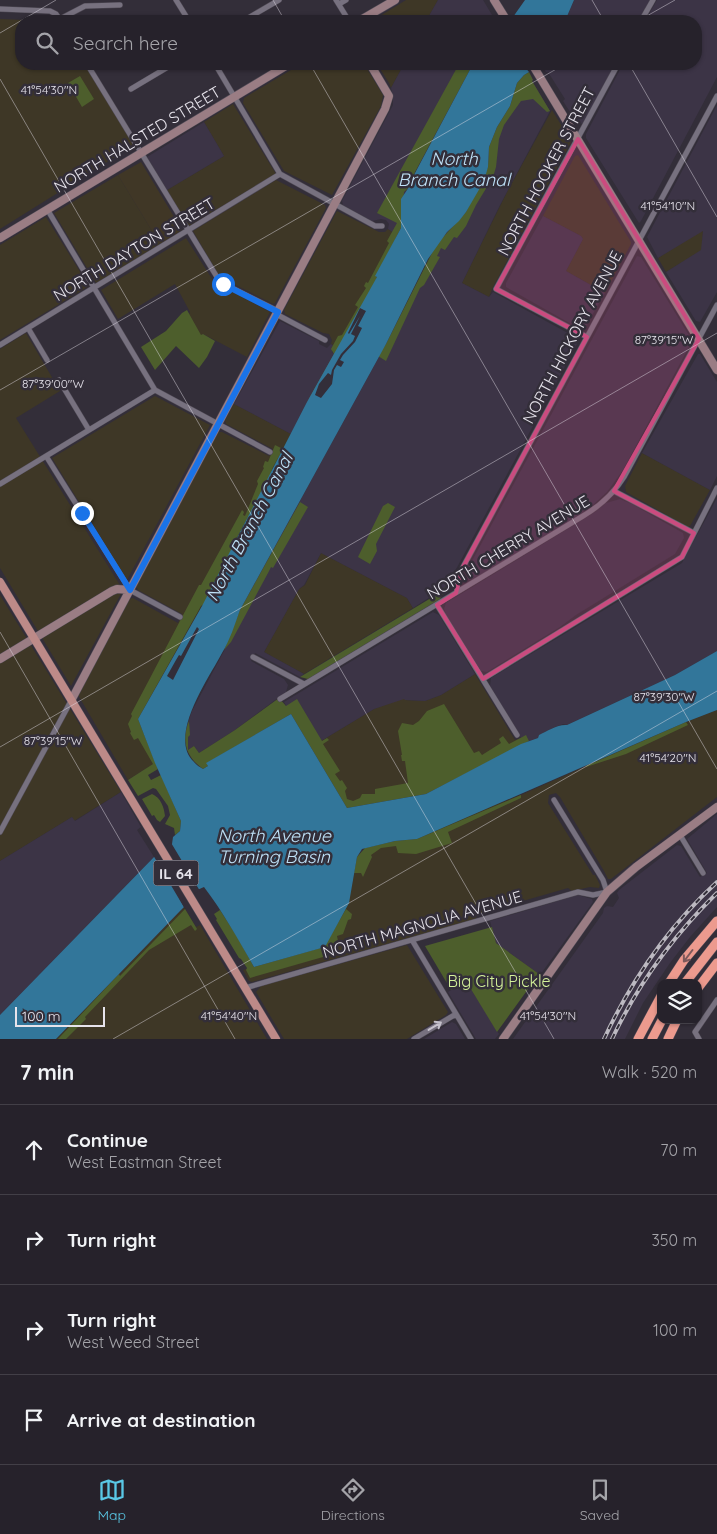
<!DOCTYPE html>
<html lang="en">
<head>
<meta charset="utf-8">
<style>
	:root { --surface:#26222b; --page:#322f37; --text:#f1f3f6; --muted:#a4a4a9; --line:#423f47; --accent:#5ac8e6 }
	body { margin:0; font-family:Quicksand,sans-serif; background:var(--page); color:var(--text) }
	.controls { position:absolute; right:15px; bottom:15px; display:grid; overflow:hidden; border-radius:10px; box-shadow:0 1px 4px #0004 }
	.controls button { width:45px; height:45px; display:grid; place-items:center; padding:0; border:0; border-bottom:1px solid var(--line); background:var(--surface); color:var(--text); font:25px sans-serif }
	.scale { position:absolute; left:15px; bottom:12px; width:90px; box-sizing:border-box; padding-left:5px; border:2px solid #e6e3eb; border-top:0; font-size:14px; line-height:18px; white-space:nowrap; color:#e6e3eb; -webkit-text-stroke:4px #332e39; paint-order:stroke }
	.stop { position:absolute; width:15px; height:15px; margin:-11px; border:4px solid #1a73e8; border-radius:50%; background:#fff }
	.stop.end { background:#1a73e8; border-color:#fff; box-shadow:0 1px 5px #0008 }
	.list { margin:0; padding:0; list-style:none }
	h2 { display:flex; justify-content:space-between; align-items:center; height:65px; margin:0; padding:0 20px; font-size:21px }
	h2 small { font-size:16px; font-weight:400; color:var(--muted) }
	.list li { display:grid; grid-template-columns:32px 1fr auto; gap:15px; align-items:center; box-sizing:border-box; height:90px; padding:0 20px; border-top:1px solid var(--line) }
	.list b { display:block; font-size:19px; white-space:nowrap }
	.list p { margin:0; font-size:16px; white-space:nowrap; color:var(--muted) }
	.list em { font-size:16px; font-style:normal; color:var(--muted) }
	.icon { flex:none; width:28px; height:28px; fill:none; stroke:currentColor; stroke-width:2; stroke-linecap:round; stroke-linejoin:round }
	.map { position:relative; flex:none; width:717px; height:1039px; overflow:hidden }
	.search { position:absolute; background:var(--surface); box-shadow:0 1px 4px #0004; left:15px; right:15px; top:15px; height:55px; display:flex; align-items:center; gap:12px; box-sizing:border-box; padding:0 18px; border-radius:20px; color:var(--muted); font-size:19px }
	.sheet { height:425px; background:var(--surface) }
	nav { display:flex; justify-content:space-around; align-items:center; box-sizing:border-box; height:70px; border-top:1px solid var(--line); background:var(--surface); font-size:14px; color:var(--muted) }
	nav a { display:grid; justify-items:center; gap:2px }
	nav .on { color:var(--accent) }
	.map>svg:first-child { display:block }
</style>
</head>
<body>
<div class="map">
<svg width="717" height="1039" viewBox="0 0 717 1039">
	<rect width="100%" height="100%" fill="#332e39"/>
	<path fill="#3e3726" d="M406,0H438L426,21H372Z
		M0,19L53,21H21V64H87L136,144L0,229Z
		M301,64H364L383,95L381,106L332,195L284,171L243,103L244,98Z
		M377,64H404L391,88L389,83Z
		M233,104L276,174L189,226L167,190L224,156L204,122Z
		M552,110L571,141L570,144L493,287L489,297L462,283L507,192Z
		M578,155L631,242V244L605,293L566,271L583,239L581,236L543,216L575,156Z
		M118,175L160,244L96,283L54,213Z
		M276,180L325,205L326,208L275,303L273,304L220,277L193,231Z
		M337,211L379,232H385L388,229L397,235L347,333L338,338L334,346L331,344L332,340L329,334L323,333L285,314L284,310Z
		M46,217L89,286L0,340V245Z
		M703,230L702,250L666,272L658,258Z
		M186,238L214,282L270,312L247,357L203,334L201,336L189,314L190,312L175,284L118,319L101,290Z
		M26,333L60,391L16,418L123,590L71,686L0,568V349Z
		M155,396L210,425L127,580L52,458Z
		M234,404L291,434L202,606L138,719L155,763L128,780L78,695L129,599L133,598L178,623L182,614L138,590L135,585L217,432H222L269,456L273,449L226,424L225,420Z
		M642,453L710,490L690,526L688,527L626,492L625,486Z
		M321,553L407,598L413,608L304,674L264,652L299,589L305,585Z
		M0,595L121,792L74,821L72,817L0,861Z
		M475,674L515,740L518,739L521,744L347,808L311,747L374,709L404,698L405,700L425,701L441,695Z
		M717,710V797L611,879H608L604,871L560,797L556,793L549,795L548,803L593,875H595L600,885L599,888L590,887L572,891L568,888L478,914L475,919L252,982L249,981L243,970L325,946L351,891L357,857L521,795L686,722Z
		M184,907L196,927L200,925L267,1039H56Z
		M407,945L448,1012L446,1015L407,1039H284L256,992L261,986Z"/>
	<path fill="#3c3446" d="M438,0H483L495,20L494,21H426Z
		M574,0H650L639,21H565Z
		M657,0H717V77L641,221L639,223L586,138V134L623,64H696V21H645Z
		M404,64H473L415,172L397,235L388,229L389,224L386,220L381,219L372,221L343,205L342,201L393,105V96L391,88Z
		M543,64H616L584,123L579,124L577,123L563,101L565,99L548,72H546L541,65Z
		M529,72L533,80L532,81L550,111L499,207L462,283L489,297L493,292L575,337L577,344L447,586L413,608L407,598L321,553L304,585L299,589L264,652L304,674L300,677L255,653L251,661L284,679L288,685L286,692L235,730L199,753L194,746L187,751L185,731L192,711L224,651L240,610L386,344Z
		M717,105V292L700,322L696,321L666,272L701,250L703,231L658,258L647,237Z
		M204,122L224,156L167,190L147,157Z
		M543,216L581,236L583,239L566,271L605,293L584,329H580L506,287V283Z
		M637,256L641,257L690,337V345L623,470L607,492L593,505L575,518L473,579L468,580L466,572Z
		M280,321L319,341V344L327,348L331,344L334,346L332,352L335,354L291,434L234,404Z
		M698,354H700L717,382V476L710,490L642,453Z
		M717,498V651L675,675L567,725L563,724L551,729L539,735L538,738L521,744L518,739L521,738L490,686L491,678L682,563Z
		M620,499L632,504L683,533L684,538L675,554L576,615L560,627L487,672L481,671L446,614L444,609L446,603L595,512L606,503Z
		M433,612L439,615L475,674L441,695L425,701L405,700L404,699L374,709L311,747L284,702Z
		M121,792L141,827L137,830L154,857L0,1015V861L72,817L75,821Z
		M717,814V907L690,937L670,963L643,1003L625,1039H513L603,913L604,908L607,906L613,907L619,898L617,893L619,890L677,845L681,846L700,877L707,873L687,839Z
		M578,895L592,899L593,902L540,975L496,943L490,921Z
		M466,981L499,1034L495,1039H476L448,992Z
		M452,1022L456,1024L465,1039H424Z"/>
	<path fill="#403726" d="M141,162L182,230L160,244L118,175Z"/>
	<path fill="#4d5e2c" d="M459,64H473L415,172L409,187L404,192L401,228L376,276L377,277L366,311L307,402L334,354L331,349L338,336L342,335L358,307L355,305L366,288L364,286L366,282L368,283L389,243L387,241L397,223L377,213Z
		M529,72L533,80L532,81L550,111L547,112L533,99L521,101L504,125L499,139L496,167L493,177L476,205L466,226L457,238L454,237L445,250L441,248L437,256L440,257L424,285L420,288L386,361L378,356L386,344L436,245L466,212L488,167L489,147L497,127L510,106L517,83L524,75Z
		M80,76L94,99L82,107L68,83Z
		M187,310L201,335L203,334L215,341L207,357L199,368L176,346L155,370L141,347L166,331L182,313Z
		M275,445L283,449L273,467L255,513L248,517L233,545V551L222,567V573L210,590V596L207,602L201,606L138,719L158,769L148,775L151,780L161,775L181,821L180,831L175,835L174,828L165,824L170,815L168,806L156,789L153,788L138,796L128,780L153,764L138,738L134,740L130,733L131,732L128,724L132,716L131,714C154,671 176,628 199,585H201L242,510L244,512L243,515L245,516L258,484L257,481L264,468L263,467L265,461L268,462Z
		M300,502L308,507L273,568L271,567L268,573L231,642L224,650L240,610Z
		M388,503L395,507L376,544L377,551L370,564L358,557L383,506Z
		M447,586L440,599L308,679L300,677L431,598Z
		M279,698L286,706L297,699L322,741L327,738L329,740L323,744L340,771L335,774L340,781L342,780L347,788L345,791L347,799L353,801L360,798L362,794H375V789L408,783L405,761H402L401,755H402L398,731L402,723L413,725L419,721L427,711L444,704L474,753L479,751L482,755L501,743L499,739L503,736L509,744L526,735L529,741L426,794L347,808L291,714L207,763L208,766L203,769C186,757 181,741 189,721L190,735L188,737V750L194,746L199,753L235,730Z
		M686,722L688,725L626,754L586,767V766Z
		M152,794C161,798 164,807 165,816L160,822L157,820L154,815L152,816L142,799Z
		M521,795V798L448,832L452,843L416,854L398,853L396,846L381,848L371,855L372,857L363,877L361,873H354L357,857L365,848L395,841L417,839Z
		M185,909L197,929L195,931L191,925L149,950L85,1017L86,1019L66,1039H58L119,974L120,976Z
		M346,909L352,914L351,919L348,920L343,934L337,936L338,941L328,948L330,955L250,978L246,970L247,968L241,959L239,958L216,920L217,919L214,914L220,910L238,938L254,967L324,947Z
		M492,927L496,943L539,974L497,1032L466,981L451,990L425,946Z"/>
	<path fill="#32769a" d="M525,0H574L565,21H515L513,17Z
		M473,64H528L524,66L529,72L524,75L517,83L510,106L497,127L489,147L488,167L484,181L466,212L459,221L447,232L428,259L386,344L240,610C235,624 230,640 222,653C209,678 167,737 194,762C196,765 200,767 203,769L208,766L206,763L291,714L347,808L426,794L521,744L538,738L539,735C547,731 558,724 567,725L675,675L717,651V710L686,722L417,839L395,841L362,849L357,857L349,903L325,947L254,967C238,939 223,912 204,887L179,898L184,907L181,910L56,1039H0V1015L154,857L172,844L173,837L180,831L181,821L155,763L138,719L202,606L307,402L377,277L375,276L401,228V199L409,187L415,173Z"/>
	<path fill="#332e39" d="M360,308L366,311L358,326L362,328L355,342L343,355L340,360L344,362L341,367L337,365L334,370L332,384L321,398L315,395L319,384L328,373L331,375L332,370L341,354L353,341L355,336L351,334L360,316L349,334L348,333Z
		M197,627L199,629L173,680L167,676L176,660L179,655L181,656Z
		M170,841L200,891L182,899L186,906L185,909L153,855L170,843Z"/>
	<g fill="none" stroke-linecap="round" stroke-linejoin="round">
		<defs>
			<path id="street" d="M176,0L189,21
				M336,0L349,21
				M339,4L346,0
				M0,9L50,11L56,14L61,21
				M60,19L85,6L120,5
				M243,21L279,0
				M641,21L653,0
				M87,64L220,282L278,311
				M215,64L280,174L375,226H382
				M131,89L173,64
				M47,209L155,390L270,452
				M276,314L325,340
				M28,328L47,360
				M587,337L496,289L618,64
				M0,345L280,174
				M59,380L89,430
				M46,456L130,590L180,617
				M0,484L155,390
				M614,491L694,533
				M457,592V582L462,569L717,96
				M437,605L517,735
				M253,657L304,684
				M483,679L682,557L717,488
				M280,699L583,516C600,506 614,493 624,477L717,305
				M0,832L72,699
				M680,835L703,873
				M412,940L471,1039
				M245,988L578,892L593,895L607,892L603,880L554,800
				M414,1039L456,1014
				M699,1039L695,1032L717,1000"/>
			<path id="secondary" d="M494,0L507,21
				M359,21L395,0
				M532,64L717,370
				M0,238L289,64
				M0,659L112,591L117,589L130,590
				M72,699L385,109L389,96L370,64
				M503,1039L607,892L636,867L717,807"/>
			<path id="primary" d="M0,582L276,1039"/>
			<path id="highway" d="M669,983L684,960L717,921
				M685,983L717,942
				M698,988L717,963
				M638,1039L661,996
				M652,1039L662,1020
				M668,1039L677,1020"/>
		</defs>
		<use href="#street" stroke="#504b56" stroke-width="6"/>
		<use href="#secondary" stroke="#504b56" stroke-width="9"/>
		<use href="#primary" stroke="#504b56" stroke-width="9"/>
		<use href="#highway" stroke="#504b56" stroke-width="10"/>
		<use href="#street" stroke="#77717f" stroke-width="5"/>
		<use href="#secondary" stroke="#9a7d84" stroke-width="8"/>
		<use href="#primary" stroke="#bd8a88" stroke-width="8"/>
		<use href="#highway" stroke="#ec9a8e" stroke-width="9"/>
		<defs>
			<path id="rail" d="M604,1039C631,981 669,926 717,882
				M612,1039C638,984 674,935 717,893"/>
		</defs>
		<use href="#rail" stroke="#bcb9c1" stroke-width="4"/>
		<use href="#rail" stroke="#332e39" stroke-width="2" stroke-dasharray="5.5" stroke-linecap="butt"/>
	</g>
	<defs><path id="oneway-shaft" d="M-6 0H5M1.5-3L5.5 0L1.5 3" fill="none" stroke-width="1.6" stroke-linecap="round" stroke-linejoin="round" transform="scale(1.25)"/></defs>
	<use stroke="#7d595b" href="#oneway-shaft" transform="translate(688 956) rotate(127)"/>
	<use stroke="#c5c1cb" href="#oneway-shaft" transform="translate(435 1026) rotate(-31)"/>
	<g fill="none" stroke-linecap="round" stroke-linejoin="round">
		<path stroke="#1a73e8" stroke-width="6" d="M82,513L130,590L278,312L223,284"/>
	</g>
	<path fill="#cb4b7f" fill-opacity="0.2" stroke="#cb4b7f" stroke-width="4" stroke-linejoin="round" d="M578,139L699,339L614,491L694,533L682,557L483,679L437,605L456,593L462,569L587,337L496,289Z"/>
	<path fill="none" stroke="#e6e3eb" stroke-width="1" stroke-opacity="0.45" d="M273,0L285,21M592,0L604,21M638,21L675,0M0,33L56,0M310,64L717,769M629,64L717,217M0,79L554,1039M0,390L565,64M0,632L235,1039M0,747L717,333M113,1039L717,691"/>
	<g text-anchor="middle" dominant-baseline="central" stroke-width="5" stroke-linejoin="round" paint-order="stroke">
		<rect fill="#332e39" stroke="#b0adb6" stroke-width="1" x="153.5" y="860.5" width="45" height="25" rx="4"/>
		<g font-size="15" font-weight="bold" fill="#e6e3eb">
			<text x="176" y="873">IL 64</text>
		</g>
		<g font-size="16" fill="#e6e3eb" stroke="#332e39">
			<text transform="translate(137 139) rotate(-31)">NORTH HALSTED STREET</text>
			<text transform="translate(546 171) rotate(-62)">NORTH HOOKER STREET</text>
			<text transform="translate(134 249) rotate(-31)">NORTH DAYTON STREET</text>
			<text transform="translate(572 337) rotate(-62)">NORTH HICKORY AVENUE</text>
			<text transform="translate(508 547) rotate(-31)">NORTH CHERRY AVENUE</text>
			<text transform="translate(422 924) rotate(-16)">NORTH MAGNOLIA AVENUE</text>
		</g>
		<g font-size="16" fill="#d4f29a" stroke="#332e39">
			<text x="499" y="981">Big City Pickle</text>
		</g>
		<g font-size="18" font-style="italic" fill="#bfe2f8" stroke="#332e39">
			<text x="454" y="158">North<tspan x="454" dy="21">Branch Canal</tspan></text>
			<text transform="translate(249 527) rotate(-62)">North Branch Canal</text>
			<text x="274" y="835">North Avenue<tspan x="274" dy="21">Turning Basin</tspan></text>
		</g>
	</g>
	<g font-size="12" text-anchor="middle" fill="#e6e3eb" stroke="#332e39" stroke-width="5" stroke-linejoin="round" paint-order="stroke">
		<text x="49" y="94">41°54'30"N</text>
		<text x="668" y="210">41°54'10"N</text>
		<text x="664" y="344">87°39'15"W</text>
		<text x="53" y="388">87°39'00"W</text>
		<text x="664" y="701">87°39'30"W</text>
		<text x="53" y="745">87°39'15"W</text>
		<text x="668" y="762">41°54'20"N</text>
		<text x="229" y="1020">41°54'40"N</text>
		<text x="548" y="1020">41°54'30"N</text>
	</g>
</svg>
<div class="controls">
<button><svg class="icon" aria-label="layers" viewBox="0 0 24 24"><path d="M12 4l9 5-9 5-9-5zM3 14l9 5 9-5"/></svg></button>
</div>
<div class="scale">100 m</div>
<div class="stop" style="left:223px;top:284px"></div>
<div class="stop end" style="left:82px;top:513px"></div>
<div class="search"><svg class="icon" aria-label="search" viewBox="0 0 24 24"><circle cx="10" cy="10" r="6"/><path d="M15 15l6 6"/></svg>Search here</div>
</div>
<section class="sheet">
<h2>7 min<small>Walk · 520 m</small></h2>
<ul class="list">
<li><svg class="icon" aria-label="ahead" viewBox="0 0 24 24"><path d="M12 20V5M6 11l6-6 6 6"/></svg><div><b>Continue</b><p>West Eastman Street</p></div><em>70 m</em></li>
<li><svg class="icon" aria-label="right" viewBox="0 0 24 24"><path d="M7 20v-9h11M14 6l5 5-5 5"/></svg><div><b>Turn right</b></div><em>350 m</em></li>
<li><svg class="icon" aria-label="right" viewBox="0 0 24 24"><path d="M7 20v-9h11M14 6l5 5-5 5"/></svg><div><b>Turn right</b><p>West Weed Street</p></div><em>100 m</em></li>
<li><svg class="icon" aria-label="arrive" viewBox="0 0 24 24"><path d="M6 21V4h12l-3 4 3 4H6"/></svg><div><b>Arrive at destination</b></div></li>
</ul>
</section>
<nav>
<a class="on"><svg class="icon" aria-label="map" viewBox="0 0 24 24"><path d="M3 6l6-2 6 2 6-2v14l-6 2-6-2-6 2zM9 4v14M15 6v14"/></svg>Map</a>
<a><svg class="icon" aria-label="directions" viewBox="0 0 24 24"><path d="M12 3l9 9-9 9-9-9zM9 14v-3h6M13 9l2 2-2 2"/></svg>Directions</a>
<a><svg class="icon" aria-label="saved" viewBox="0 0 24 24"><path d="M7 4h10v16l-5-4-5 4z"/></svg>Saved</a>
</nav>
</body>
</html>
